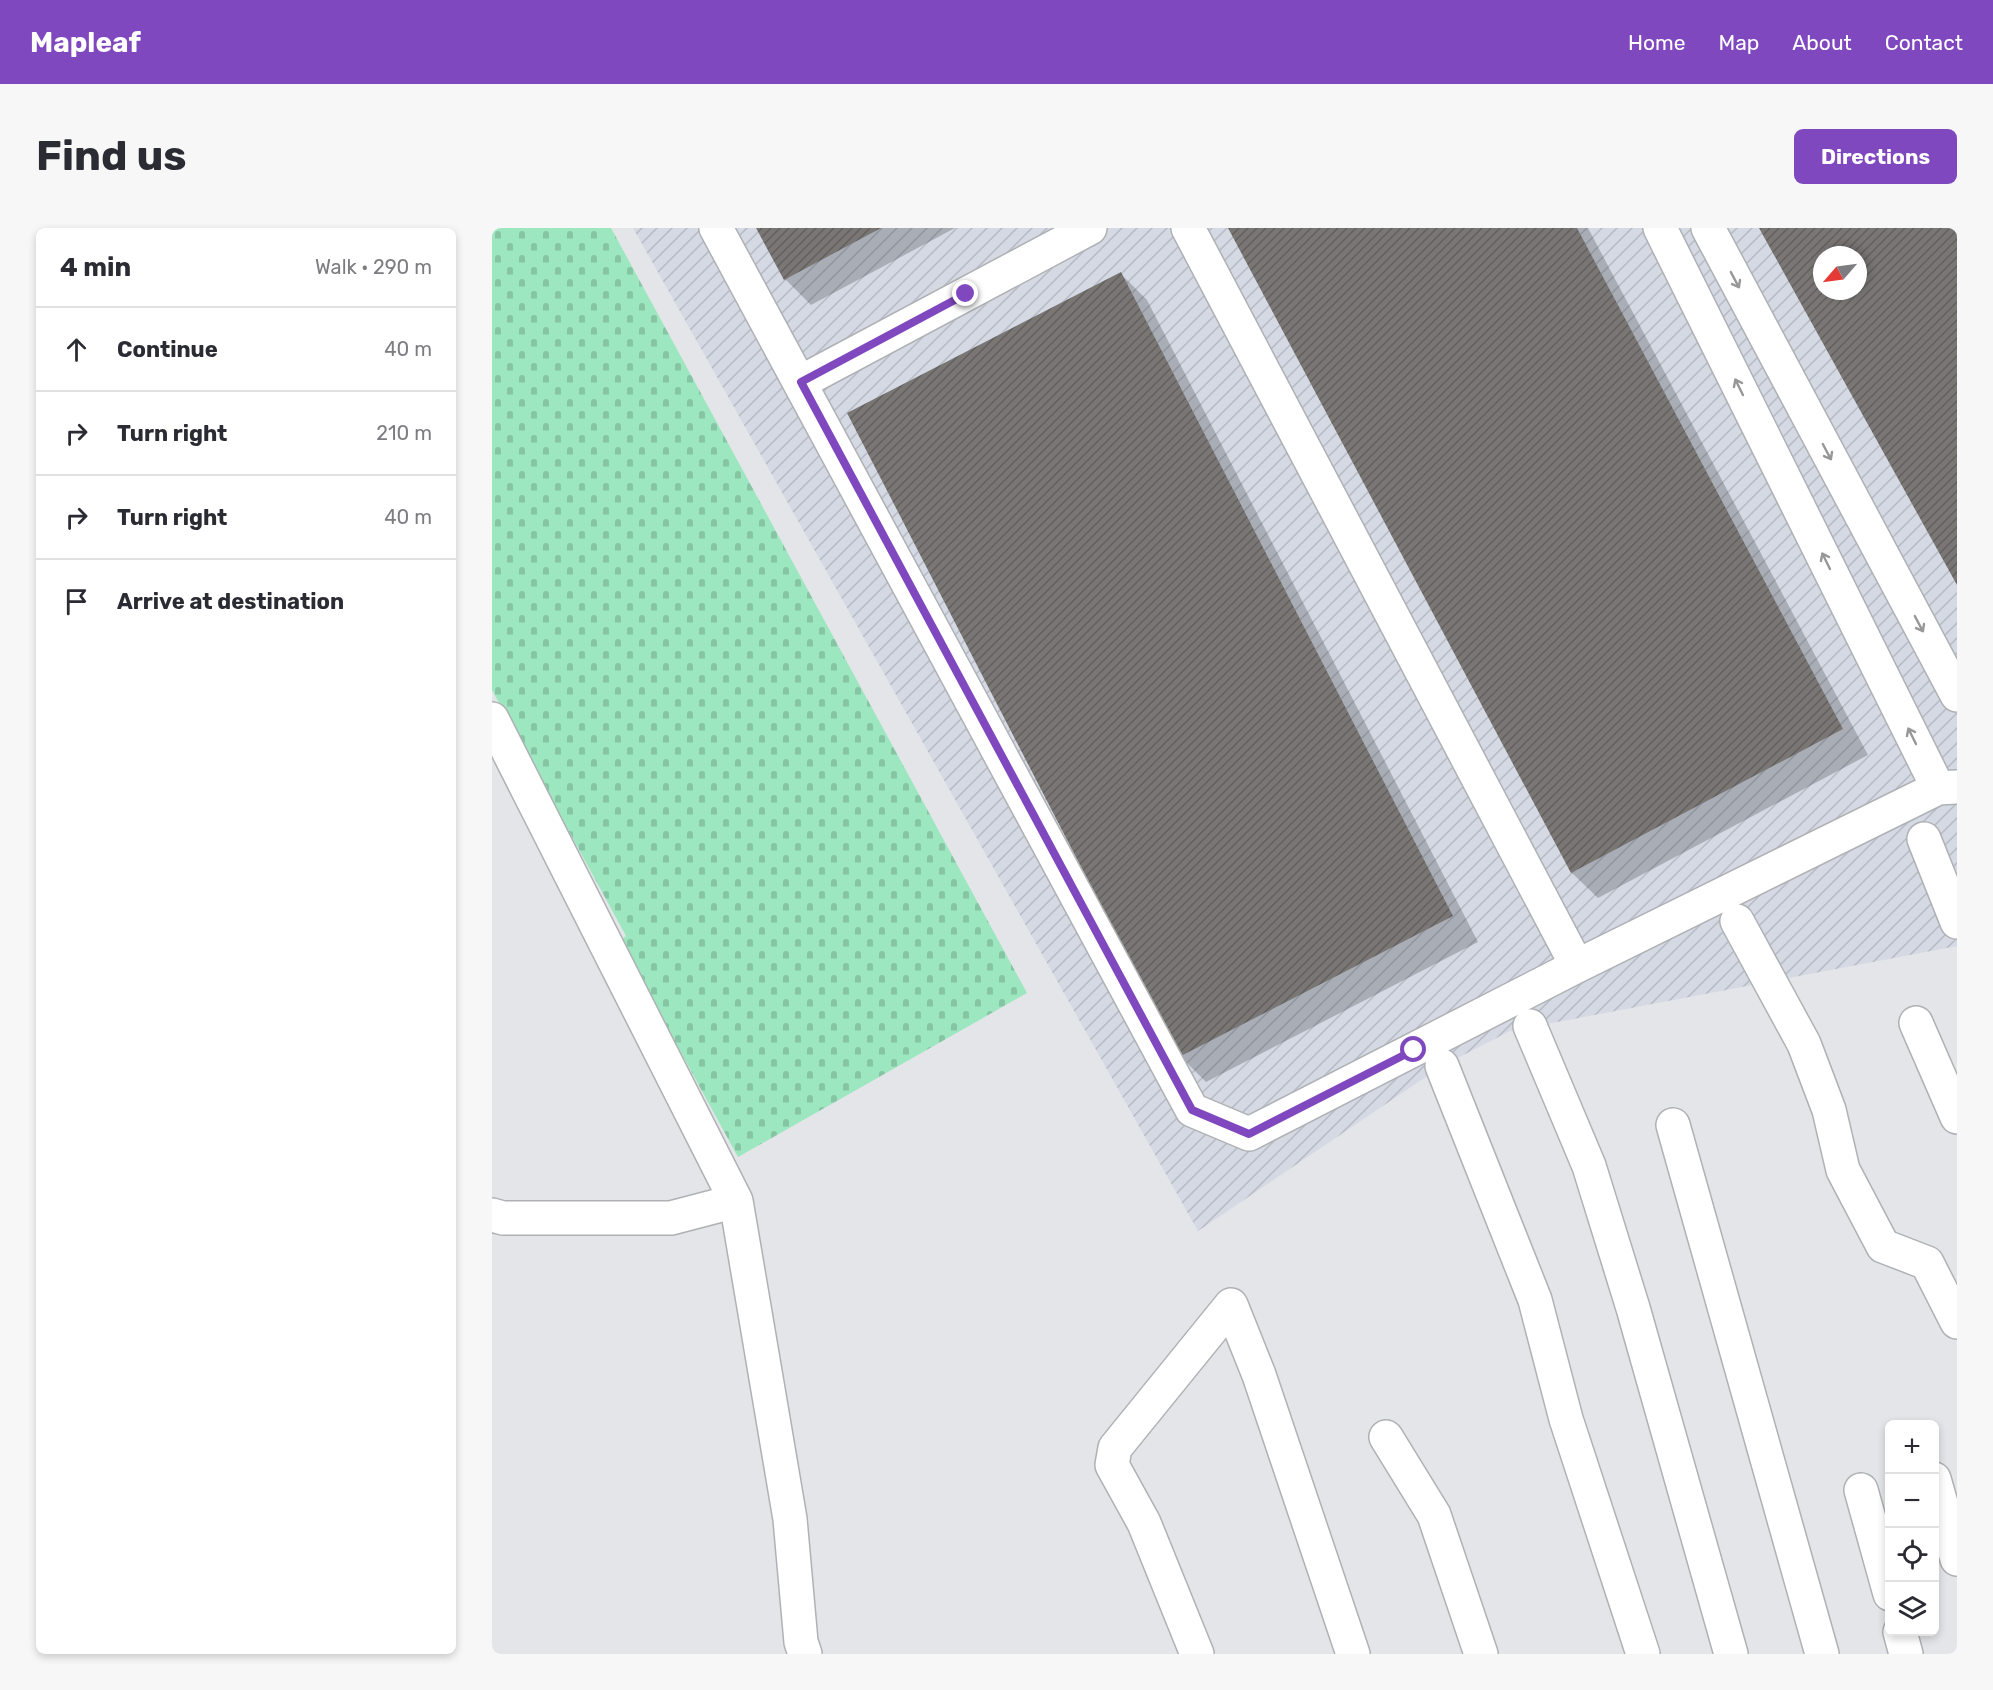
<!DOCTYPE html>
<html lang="en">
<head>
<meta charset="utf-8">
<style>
	:root { --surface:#fff; --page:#f7f7f7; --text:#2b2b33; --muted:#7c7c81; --line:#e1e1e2; --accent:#8048bf }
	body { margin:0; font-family:Rubik,sans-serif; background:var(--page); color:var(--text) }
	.controls { position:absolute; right:18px; bottom:18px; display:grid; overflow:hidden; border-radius:9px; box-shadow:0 3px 9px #0003 }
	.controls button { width:54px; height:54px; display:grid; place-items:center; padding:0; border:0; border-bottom:2px solid var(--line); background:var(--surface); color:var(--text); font:30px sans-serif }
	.compass { position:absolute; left:1321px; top:18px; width:54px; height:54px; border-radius:50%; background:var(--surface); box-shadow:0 3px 9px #0003; rotate:242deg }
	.stop { position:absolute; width:18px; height:18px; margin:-14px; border:4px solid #8048bf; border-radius:50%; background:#fff }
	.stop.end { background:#8048bf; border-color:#fff; box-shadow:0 2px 6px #0008 }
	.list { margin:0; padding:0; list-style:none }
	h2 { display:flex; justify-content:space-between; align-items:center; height:78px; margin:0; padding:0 24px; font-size:26px }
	h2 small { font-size:20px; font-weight:400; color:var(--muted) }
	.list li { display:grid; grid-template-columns:39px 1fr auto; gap:18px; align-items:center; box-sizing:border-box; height:84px; padding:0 24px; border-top:2px solid var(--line) }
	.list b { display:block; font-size:22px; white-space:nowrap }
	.list em { font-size:20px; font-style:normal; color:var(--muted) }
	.icon { flex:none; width:33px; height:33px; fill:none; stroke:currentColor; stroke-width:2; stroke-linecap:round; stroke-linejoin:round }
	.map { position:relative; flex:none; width:1465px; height:1426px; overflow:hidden; border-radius:9px }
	header { display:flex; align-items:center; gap:36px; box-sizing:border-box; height:84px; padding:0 30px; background:var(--accent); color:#fff }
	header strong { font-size:28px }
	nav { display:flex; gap:33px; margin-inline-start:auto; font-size:21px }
	.intro { display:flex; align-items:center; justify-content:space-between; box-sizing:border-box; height:144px; padding:0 36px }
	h1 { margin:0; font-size:42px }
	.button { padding:15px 27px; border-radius:9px; background:var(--accent); color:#fff; font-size:21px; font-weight:700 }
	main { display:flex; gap:36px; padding:0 36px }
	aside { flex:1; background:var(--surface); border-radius:9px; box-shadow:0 3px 9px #0003 }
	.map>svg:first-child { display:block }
</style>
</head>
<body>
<header>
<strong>Mapleaf</strong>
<nav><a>Home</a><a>Map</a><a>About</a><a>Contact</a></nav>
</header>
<div class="intro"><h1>Find us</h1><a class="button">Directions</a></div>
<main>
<aside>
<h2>4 min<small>Walk · 290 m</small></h2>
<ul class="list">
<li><svg class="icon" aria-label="ahead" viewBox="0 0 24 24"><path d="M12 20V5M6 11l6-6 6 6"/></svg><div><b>Continue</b></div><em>40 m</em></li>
<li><svg class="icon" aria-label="right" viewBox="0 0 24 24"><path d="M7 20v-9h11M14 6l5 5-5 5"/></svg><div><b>Turn right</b></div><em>210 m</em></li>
<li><svg class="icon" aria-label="right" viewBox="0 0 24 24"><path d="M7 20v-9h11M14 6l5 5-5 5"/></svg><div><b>Turn right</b></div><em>40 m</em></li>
<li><svg class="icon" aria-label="arrive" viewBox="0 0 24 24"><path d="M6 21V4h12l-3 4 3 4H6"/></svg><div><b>Arrive at destination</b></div></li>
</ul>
</aside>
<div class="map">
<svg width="1465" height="1426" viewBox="0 0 1465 1426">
	<defs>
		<pattern id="industrial-furrows" width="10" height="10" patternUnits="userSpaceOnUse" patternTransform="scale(1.5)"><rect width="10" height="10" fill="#d4d9e4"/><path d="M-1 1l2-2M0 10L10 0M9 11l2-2" fill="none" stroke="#b5bac3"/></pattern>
		<pattern id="cemetery-stones" width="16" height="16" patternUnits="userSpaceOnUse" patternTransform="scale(1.5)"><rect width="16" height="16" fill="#9ce7c0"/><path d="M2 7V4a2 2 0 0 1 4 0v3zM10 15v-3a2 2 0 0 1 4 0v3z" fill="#86c5a4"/></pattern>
		<pattern id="building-hatch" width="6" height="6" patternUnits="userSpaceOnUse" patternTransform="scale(1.5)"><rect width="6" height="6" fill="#797674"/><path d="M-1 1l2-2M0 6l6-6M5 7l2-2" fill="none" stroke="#62605e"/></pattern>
	</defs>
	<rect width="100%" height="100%" fill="#e3e5e8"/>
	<path fill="url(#industrial-furrows)" fill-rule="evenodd" d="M141,0H1465V718L1018,803L950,838L706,1003ZM1330,27H1366V63H1330Z"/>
	<path fill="url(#cemetery-stones)" d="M0,0H119L535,765L246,929L128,713L134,708L0,462Z"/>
	<path fill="#0003" d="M266,0H463L319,77L293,51Z
		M738,0H1096L1376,527L1106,670L1080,645Z
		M629,46L655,72L986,714L714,854L688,828Z"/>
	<path fill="url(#building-hatch)" fill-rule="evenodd" d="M264,0H389L292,52Z
		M736,0H1085L1351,501L1079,645Z
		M1267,0H1465V357ZM1330,27H1366V63H1330Z
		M629,44L961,688L687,829L355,185Z"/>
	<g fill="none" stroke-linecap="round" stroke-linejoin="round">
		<defs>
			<path id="minor" d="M224,0L700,882L757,906L1085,738L1446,560L1465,559
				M696,0L1085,738
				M1168,0L1446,560
				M1216,0L1465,467
				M309,154L598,0
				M0,491L244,973L298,1291L309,1414L313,1426
				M1432,611L1465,694
				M1245,693L1312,816L1337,882L1351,942L1391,1018L1435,1035L1465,1094
				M1424,795L1465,889
				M1038,798L1097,938L1141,1080L1239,1426
				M950,838L1043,1072L1074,1191L1151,1426
				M1181,897L1330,1426
				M0,987L11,990H179L244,973
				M894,1209L942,1287L989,1426
				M1442,1251L1465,1331
				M1369,1262L1398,1366
				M1408,1404L1414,1426
				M705,1426L652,1295L620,1237L623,1220L739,1077L767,1147L861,1426"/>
		</defs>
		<use href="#minor" stroke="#afb1b4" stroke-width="36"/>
		<use href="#minor" stroke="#fff" stroke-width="33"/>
	</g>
	<defs><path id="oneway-shaft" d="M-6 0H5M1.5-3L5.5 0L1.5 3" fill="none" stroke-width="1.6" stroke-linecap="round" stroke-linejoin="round" transform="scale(1.5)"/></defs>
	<g stroke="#979798">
		<use href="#oneway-shaft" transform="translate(1243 52) rotate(62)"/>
		<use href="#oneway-shaft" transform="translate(1247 159) rotate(-116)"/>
		<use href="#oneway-shaft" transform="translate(1335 224) rotate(62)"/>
		<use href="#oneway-shaft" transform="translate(1334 333) rotate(-116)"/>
		<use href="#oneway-shaft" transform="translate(1427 396) rotate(62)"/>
		<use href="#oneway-shaft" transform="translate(1420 508) rotate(-116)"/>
	</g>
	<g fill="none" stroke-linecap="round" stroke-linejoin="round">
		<path stroke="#8048bf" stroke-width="8" d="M474,66L309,154L700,882L757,906L922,822"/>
	</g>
</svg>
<div class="controls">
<button>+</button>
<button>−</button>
<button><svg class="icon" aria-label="locate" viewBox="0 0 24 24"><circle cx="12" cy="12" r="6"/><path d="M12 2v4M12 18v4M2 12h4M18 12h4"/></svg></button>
<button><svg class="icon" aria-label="layers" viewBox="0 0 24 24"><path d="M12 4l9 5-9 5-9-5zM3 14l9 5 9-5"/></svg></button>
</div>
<svg class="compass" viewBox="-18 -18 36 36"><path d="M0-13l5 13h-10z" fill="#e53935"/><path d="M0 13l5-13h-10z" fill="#7c7c81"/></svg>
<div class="stop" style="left:922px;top:822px"></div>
<div class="stop end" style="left:474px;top:66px"></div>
</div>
</main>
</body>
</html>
